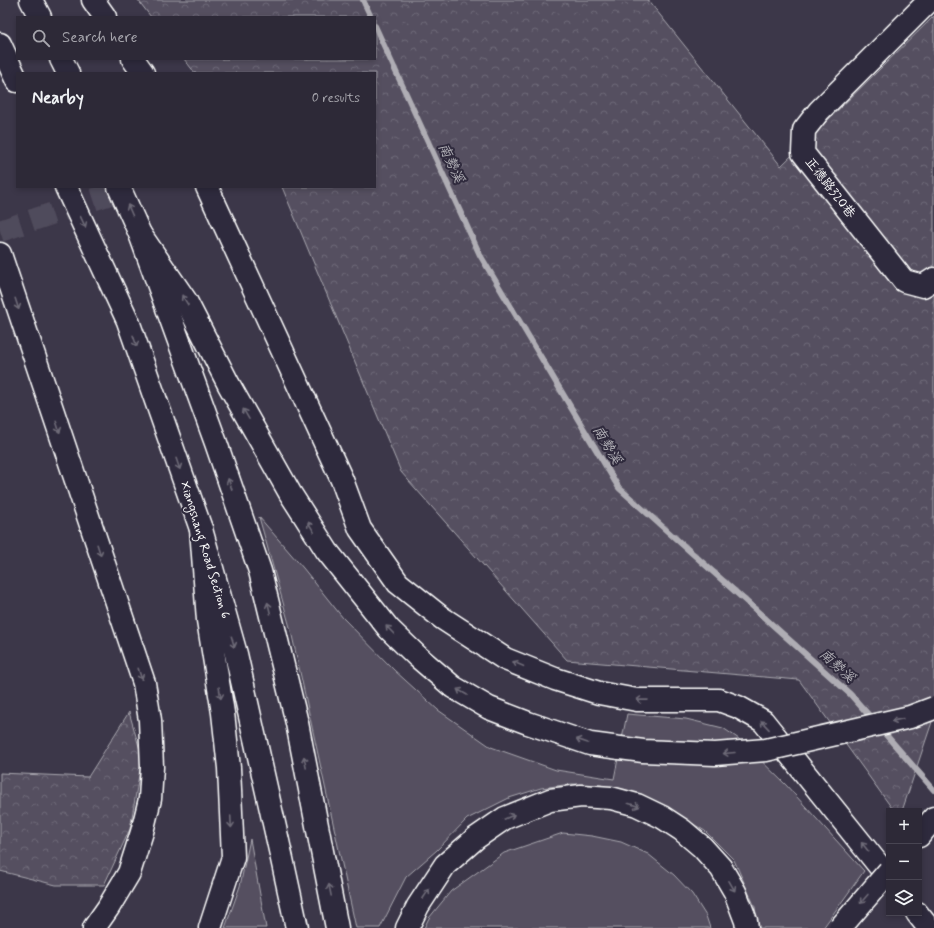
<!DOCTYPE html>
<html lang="en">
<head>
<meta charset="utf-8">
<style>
	:root { --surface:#2d2937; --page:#393542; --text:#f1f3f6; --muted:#a7a6ad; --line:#484552 }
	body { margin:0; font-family:Mynerve,"LXGW WenKai TC",sans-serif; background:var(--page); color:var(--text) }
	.controls { position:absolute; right:12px; bottom:12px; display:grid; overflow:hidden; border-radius:0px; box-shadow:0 2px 6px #0003 }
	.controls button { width:36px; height:36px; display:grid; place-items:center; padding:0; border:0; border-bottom:1px solid var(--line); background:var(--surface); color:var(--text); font:20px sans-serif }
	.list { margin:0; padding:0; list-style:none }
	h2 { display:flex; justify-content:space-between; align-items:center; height:52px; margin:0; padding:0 16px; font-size:17px }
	h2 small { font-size:13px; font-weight:400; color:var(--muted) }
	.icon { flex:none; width:22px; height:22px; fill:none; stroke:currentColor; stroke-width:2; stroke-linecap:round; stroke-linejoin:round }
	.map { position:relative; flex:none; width:934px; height:928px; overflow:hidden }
	.search { position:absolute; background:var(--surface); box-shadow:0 2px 6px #0003; left:16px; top:16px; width:360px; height:44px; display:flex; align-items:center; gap:10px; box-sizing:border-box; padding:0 14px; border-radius:0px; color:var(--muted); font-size:15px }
	.panel { position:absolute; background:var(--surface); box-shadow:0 2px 6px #0003; left:16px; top:72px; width:360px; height:116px; border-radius:0px }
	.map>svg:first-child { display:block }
</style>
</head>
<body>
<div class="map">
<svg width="934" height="928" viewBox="0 0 934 928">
	<defs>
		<pattern id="forest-crowns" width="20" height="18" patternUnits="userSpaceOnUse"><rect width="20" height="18" fill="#555060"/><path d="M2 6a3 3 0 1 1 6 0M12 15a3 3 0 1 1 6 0" fill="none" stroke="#6e6a78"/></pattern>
	</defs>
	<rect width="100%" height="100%" fill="#3c3749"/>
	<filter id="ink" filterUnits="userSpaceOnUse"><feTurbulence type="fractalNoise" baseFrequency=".025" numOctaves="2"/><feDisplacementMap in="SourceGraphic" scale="8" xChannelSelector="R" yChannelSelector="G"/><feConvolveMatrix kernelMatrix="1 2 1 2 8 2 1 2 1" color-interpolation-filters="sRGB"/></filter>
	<g filter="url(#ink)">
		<path fill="#555060" stroke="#aaa8b0" d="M259,517L303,568L343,618L394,670L438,710L491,747L556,770L614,779L627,714L686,719L723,728L739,739L786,785L864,871L823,928H758L755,907L734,860L705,831L675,813L601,785L572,784L541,788L509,798L467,819L437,850L406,877L380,928H356L291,631Z
			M563,833L592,836L621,842L648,854L674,875L692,894L706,916L710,928H424L429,918L451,891L504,853Z
			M250,839L266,928H225L240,886Z"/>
		<path fill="url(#forest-crowns)" stroke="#aaa8b0" d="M138,0H648L781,166L934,16V716L902,811H894L799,680L567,660L401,472L282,187H375V73H195L184,59H375V17H151Z
			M129,712L142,757L130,829L104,885H56L0,871V773L88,777Z"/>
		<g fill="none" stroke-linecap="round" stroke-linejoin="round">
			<path stroke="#afadb4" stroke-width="6" d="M363,0L371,17
				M375,26L480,255L619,488L850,694L874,721
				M880,728L934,790"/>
			<path stroke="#504b5b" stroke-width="22" stroke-dasharray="22 11" stroke-linecap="butt" d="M0,231L131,187"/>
			<defs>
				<path id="minor" d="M93,0L105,17
					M930,0L819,111L804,130L803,153L904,281L923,286L934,279
					M133,59L143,73
					M207,187L342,480L360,529L398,583L442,618L505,659L555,679L599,693L637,700H719L738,707L763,721L889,878
					M0,254L144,683L150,720L152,767L150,799L142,832L129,873L108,908L94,928
					M917,913L929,928"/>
				<path id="major" d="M31,0L40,17
					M0,44L17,81
					M61,59L68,73
					M66,187L128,321L201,529L236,654L282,859L297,928
					M119,187L140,234L216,443L260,571L297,723L337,928"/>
				<path id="highway" d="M140,234L186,301L229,385L290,493L327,551L389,629L418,657L453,687L489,708L528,723L590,744L620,748
					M201,529L208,620L223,713L229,768L233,857L210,928
					M919,836L934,818
					M407,928L418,906L445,865L476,838L505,818L550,800L581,796L611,798L637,805L662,817L682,830L702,847L721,868L735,892L746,921L747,928"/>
			</defs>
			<use href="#minor" stroke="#fff" stroke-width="25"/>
			<use href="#major" stroke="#fff" stroke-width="25"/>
			<use href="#highway" stroke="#fff" stroke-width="25"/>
			<use href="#minor" stroke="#2f2a3d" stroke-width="22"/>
			<use href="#major" stroke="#2f2a3d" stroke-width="22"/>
			<use href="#highway" stroke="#2f2a3d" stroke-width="22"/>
			<defs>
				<path id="highway-bridge" d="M620,748L643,751L715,754L766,750L910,717L934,708
					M840,928L889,871"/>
			</defs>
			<use href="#highway-bridge" stroke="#fff" stroke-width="25" stroke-linecap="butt"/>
			<use href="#highway-bridge" stroke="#2f2a3d" stroke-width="22"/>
		</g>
		<defs><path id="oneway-shaft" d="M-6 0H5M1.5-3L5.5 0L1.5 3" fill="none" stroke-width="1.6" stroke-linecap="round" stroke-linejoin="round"/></defs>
		<g stroke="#6d6a77">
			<use href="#oneway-shaft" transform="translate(130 210) rotate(-114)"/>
			<use href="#oneway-shaft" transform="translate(83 222) rotate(65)"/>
			<use href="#oneway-shaft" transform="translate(185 300) rotate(-122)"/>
			<use href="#oneway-shaft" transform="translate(17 304) rotate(72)"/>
			<use href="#oneway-shaft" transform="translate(135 341) rotate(71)"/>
			<use href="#oneway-shaft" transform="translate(246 414) rotate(-120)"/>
			<use href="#oneway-shaft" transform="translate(58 427) rotate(72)"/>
			<use href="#oneway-shaft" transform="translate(178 464) rotate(71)"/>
			<use href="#oneway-shaft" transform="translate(230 484) rotate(-109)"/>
			<use href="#oneway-shaft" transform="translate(311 527) rotate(-122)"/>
			<use href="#oneway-shaft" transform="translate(99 550) rotate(72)"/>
			<use href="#oneway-shaft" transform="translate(269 608) rotate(-104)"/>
			<use href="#oneway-shaft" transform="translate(390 630) rotate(-134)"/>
			<use href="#oneway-shaft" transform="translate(233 642) rotate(74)"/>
			<use href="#oneway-shaft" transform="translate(518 664) rotate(-157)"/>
			<use href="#oneway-shaft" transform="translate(140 674) rotate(72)"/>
			<use href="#oneway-shaft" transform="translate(462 692) rotate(-150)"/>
			<use href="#oneway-shaft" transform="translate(220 693) rotate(81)"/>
			<use href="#oneway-shaft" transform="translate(642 700) rotate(-179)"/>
			<use href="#oneway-shaft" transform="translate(897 720) rotate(167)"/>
			<use href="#oneway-shaft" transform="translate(765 725) rotate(-133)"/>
			<use href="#oneway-shaft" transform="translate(582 741) rotate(-161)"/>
			<use href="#oneway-shaft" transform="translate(729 753) rotate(175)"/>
			<use href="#oneway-shaft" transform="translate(305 762) rotate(-101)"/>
			<use href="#oneway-shaft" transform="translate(634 805) rotate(18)"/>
			<use href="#oneway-shaft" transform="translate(509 817) rotate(-24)"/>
			<use href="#oneway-shaft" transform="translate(231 822) rotate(87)"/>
			<use href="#oneway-shaft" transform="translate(865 847) rotate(-129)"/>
			<use href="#oneway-shaft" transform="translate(732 886) rotate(60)"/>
			<use href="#oneway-shaft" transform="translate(330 890) rotate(-101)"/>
			<use href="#oneway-shaft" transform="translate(426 894) rotate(-56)"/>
			<use href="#oneway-shaft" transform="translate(864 899) rotate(131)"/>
		</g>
	</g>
	<g text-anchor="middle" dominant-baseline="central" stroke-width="4" stroke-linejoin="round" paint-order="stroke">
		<g font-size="13" fill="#fff" stroke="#2f2a3d">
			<text transform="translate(830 188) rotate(52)">正德路320巷</text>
			<text transform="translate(205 550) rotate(73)">Xiangshang Road Section 6</text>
		</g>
		<g font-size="14" font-style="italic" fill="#b5b4ba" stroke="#2f2a3d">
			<text transform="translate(451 163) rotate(65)">南勢溪</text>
			<text transform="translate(607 445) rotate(59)">南勢溪</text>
			<text transform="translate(837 666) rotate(42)">南勢溪</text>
		</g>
	</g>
</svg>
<div class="controls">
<button>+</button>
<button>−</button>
<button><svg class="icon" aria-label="layers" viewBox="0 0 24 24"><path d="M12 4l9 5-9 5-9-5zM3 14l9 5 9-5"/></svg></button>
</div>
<div class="search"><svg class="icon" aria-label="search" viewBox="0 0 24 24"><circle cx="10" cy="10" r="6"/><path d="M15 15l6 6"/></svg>Search here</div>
<section class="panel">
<h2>Nearby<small>0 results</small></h2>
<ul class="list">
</ul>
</section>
</div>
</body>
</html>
